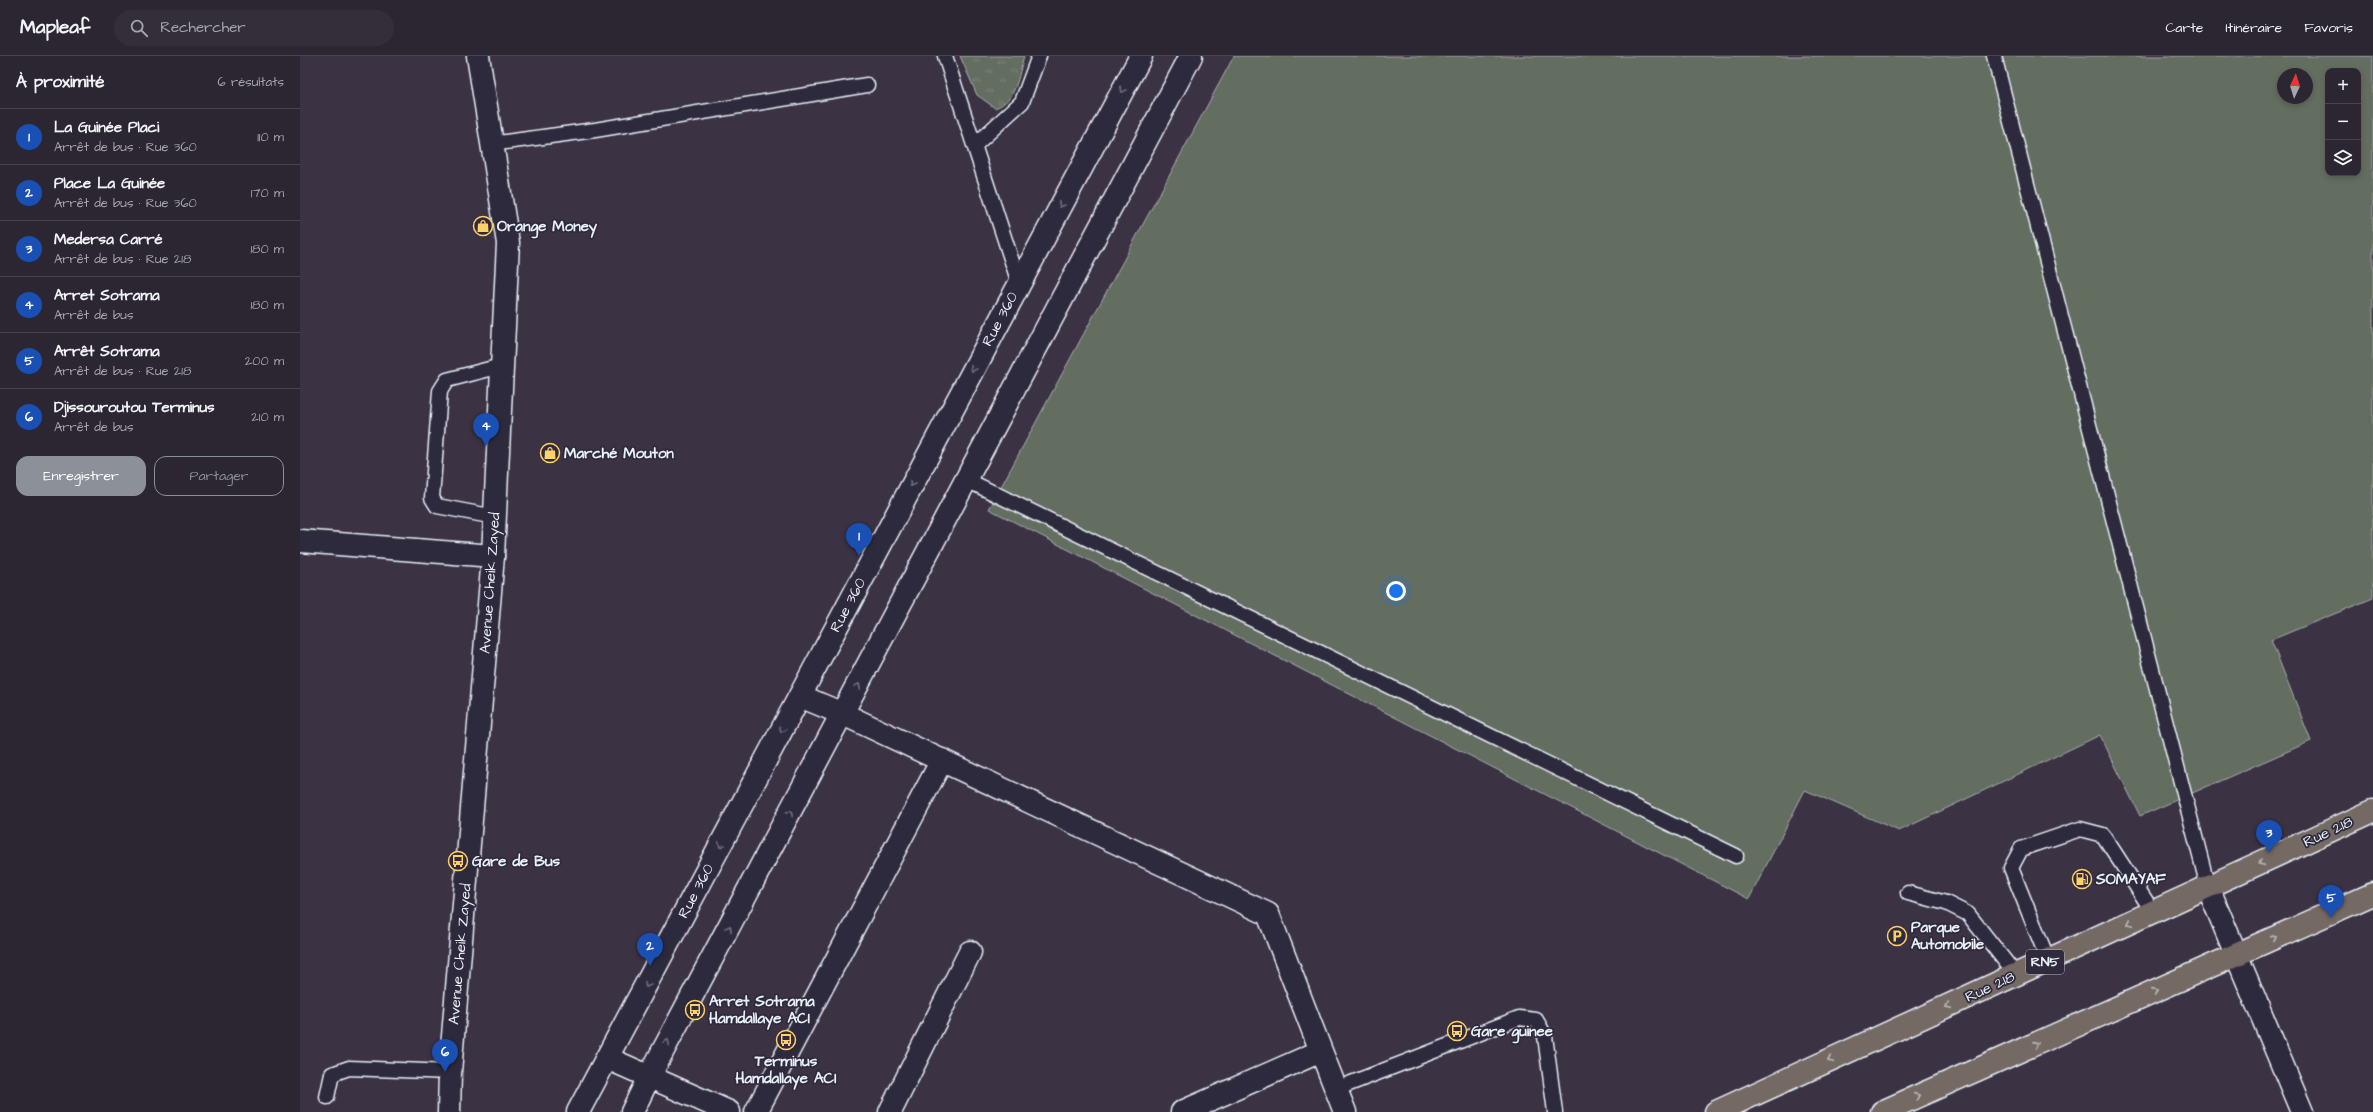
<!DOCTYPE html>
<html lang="fr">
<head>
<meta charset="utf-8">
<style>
	:root { --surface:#2c2633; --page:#342e3b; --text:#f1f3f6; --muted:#a6a5ac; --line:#48434e; --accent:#8c9099 }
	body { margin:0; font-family:"Architects Daughter",sans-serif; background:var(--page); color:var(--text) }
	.controls { position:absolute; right:12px; top:12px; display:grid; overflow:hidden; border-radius:8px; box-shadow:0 2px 6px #0003 }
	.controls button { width:36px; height:36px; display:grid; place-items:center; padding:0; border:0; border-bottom:1px solid var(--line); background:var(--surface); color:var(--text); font:20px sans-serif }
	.compass { position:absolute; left:1977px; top:12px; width:36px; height:36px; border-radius:50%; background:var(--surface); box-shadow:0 2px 6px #0003; rotate:4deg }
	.you { position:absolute; left:1096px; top:535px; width:14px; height:14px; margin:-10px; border:3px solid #fff; border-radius:50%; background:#1a73e8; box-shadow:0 0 0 6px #1a73e833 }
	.badge { display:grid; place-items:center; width:26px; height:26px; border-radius:50%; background:var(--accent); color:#fff; font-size:13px; font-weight:700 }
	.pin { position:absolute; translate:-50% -33px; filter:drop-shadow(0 1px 2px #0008) }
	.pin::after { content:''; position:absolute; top:21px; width:14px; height:12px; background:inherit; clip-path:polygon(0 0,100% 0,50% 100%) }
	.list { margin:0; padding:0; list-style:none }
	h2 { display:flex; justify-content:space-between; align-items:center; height:52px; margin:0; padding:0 16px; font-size:17px }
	h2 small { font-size:13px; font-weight:400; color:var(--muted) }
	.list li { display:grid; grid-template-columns:26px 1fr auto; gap:12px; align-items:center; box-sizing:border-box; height:56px; padding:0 16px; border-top:1px solid var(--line) }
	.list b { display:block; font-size:15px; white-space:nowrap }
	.list p { margin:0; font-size:13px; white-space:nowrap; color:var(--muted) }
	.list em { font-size:13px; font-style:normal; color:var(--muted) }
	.actions { display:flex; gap:8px; padding:12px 16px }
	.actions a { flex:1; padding:9px 0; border:1px solid var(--accent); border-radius:12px; text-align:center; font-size:14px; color:var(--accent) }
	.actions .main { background:var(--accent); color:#fff }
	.icon { flex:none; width:22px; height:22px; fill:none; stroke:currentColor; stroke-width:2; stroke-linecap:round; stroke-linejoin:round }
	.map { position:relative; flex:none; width:2073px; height:1056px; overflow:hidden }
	header { display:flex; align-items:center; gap:24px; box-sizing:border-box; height:56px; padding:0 20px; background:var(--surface); border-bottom:1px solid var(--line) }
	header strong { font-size:19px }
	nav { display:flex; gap:22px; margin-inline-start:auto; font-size:14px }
	.search { width:280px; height:36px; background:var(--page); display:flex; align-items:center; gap:10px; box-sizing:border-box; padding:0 14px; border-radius:22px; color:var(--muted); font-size:15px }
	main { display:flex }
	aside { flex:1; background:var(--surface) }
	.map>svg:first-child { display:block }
</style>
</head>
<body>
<header>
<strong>Mapleaf</strong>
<div class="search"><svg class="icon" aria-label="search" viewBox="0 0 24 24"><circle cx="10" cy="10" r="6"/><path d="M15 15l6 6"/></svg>Rechercher</div>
<nav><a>Carte</a><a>Itinéraire</a><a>Favoris</a></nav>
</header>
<main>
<aside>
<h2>À proximité<small>6 résultats</small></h2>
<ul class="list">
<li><span class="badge" style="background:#1a4fb4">1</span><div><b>La Guinée Placi</b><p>Arrêt de bus · Rue 360</p></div><em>110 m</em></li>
<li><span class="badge" style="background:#1a4fb4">2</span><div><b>Place La Guinée</b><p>Arrêt de bus · Rue 360</p></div><em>170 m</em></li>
<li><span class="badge" style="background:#1a4fb4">3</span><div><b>Medersa Carré</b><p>Arrêt de bus · Rue 218</p></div><em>180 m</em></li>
<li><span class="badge" style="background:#1a4fb4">4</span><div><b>Arret Sotrama</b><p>Arrêt de bus</p></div><em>180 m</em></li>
<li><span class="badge" style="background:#1a4fb4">5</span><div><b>Arrêt Sotrama</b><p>Arrêt de bus · Rue 218</p></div><em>200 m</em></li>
<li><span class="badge" style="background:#1a4fb4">6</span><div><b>Djissouroutou Terminus</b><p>Arrêt de bus</p></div><em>210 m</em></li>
</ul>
<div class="actions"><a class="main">Enregistrer</a><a>Partager</a></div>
</aside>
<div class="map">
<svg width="2073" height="1056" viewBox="0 0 2073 1056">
	<defs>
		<pattern id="grass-tufts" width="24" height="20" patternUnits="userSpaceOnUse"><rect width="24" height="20" fill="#646d61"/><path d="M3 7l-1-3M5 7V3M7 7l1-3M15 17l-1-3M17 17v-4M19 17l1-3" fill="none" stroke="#7a8278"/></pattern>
	</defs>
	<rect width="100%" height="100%" fill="#3b3244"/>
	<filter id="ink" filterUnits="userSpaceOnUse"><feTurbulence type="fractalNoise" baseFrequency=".025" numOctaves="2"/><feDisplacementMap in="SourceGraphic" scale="8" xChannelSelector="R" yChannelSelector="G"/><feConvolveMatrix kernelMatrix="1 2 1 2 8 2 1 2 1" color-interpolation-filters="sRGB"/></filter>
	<g filter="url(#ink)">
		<path fill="url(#grass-tufts)" stroke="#a6afac" d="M660,0H724C718,20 717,44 695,52L677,39Z"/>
		<path fill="#646d61" stroke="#a6afac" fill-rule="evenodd" d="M934,0H2073V542L1971,584L2011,685L1840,760L1800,679L1599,775L1505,734L1449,843L689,453ZM2028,15H2058V117H2028ZM1983,18H2007V42H1983Z"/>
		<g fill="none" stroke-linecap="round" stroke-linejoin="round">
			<defs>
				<path id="service" d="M645,0L719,227
					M1694,0L1908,831
					M191,88L295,74L567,29
					M674,90L722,46L739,0
					M667,424L1436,800
					M195,461L137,450L132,442L140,335L147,324L201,310
					M1608,837L1646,847L1668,858L1716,919
					M1748,904L1711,812L1721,793L1780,773L1803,779L1853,856
					M1036,1033L1219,962L1236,964L1245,980L1255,1056
					M27,1041L32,1018L49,1012L150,1016"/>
				<path id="minor" d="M0,485L193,500
					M543,658L968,858L1021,995L882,1056
					M1908,831L2002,1056
					M1021,995L1045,1056
					M307,1002L429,1056
					M456,1056L642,704
					M590,1056L670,896"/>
				<path id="tertiary" d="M500,640L543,658
					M149,1056L150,1016L193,500L208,187L178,0"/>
				<path id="secondary" d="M278,1056L841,0
					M332,1056L349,1021L891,0"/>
				<path id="trunk" d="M1416,1056L2073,755
					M1582,1056L2073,838"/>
			</defs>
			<use href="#service" stroke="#e8f1f8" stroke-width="17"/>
			<use href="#minor" stroke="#e8f1f8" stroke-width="25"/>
			<use href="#tertiary" stroke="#e8f1f8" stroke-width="25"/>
			<use href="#secondary" stroke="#e8f1f8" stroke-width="25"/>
			<use href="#trunk" stroke="#e8f1f8" stroke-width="25"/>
			<use href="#service" stroke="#2f2a3d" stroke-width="14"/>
			<use href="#minor" stroke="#2f2a3d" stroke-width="22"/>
			<use href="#tertiary" stroke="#2f2a3d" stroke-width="22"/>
			<use href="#secondary" stroke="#2f2a3d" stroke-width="22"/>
			<use href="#trunk" stroke="#756964" stroke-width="22"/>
		</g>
		<defs><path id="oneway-chevron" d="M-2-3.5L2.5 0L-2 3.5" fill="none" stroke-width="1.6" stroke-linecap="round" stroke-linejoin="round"/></defs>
		<g stroke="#70707e">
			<use href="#oneway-chevron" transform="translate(823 34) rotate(118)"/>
			<use href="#oneway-chevron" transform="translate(761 149) rotate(118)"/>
			<use href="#oneway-chevron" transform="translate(673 313) rotate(118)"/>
			<use href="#oneway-chevron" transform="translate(612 428) rotate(118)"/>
			<use href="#oneway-chevron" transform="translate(558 630) rotate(-62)"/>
			<use href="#oneway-chevron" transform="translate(482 674) rotate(118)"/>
			<use href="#oneway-chevron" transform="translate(490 757) rotate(-62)"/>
			<use href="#oneway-chevron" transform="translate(421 789) rotate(118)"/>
			<use href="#oneway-chevron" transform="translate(429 872) rotate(-62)"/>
			<use href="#oneway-chevron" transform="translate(347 929) rotate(118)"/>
			<use href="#oneway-chevron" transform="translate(367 986) rotate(-62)"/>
		</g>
		<g stroke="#babbbd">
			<use href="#oneway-chevron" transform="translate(1961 807) rotate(155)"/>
			<use href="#oneway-chevron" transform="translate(1830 867) rotate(155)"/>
			<use href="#oneway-chevron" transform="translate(1974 882) rotate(-24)"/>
			<use href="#oneway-chevron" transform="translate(1855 935) rotate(-24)"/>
			<use href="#oneway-chevron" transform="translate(1648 950) rotate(155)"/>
			<use href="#oneway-chevron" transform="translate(1736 988) rotate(-24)"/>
			<use href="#oneway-chevron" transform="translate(1530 1004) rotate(155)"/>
			<use href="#oneway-chevron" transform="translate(1617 1040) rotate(-24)"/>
		</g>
	</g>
	<defs>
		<symbol id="shop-ring" viewBox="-11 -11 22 22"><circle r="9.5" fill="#2f2a3d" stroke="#ffd166" stroke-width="1.5"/><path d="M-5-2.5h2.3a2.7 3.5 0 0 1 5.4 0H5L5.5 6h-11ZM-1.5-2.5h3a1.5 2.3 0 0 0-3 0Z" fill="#ffd166"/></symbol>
		<symbol id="bus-ring" viewBox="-11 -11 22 22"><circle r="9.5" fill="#2f2a3d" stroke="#ffd166" stroke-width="1.5"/><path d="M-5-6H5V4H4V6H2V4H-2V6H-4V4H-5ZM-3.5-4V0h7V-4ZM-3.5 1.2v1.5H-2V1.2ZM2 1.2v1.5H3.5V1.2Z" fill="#ffd166"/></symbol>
		<symbol id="fuel-ring" viewBox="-11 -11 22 22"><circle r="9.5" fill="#2f2a3d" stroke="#ffd166" stroke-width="1.5"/><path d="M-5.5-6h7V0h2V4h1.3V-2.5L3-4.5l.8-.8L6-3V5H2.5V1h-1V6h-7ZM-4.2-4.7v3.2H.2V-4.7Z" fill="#ffd166"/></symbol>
		<symbol id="parking-ring" viewBox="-11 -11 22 22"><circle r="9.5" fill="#2f2a3d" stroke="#ffd166" stroke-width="1.5"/><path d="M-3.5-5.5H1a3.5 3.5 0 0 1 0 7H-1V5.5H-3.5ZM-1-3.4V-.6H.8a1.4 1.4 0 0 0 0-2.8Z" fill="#ffd166"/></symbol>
	</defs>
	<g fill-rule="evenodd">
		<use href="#shop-ring" x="172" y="159" width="22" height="22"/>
		<use href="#shop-ring" x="239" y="386" width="22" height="22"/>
		<use href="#bus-ring" x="147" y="794" width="22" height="22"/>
		<use href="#fuel-ring" x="1771" y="812" width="22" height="22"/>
		<use href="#parking-ring" x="1586" y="869" width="22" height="22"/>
		<use href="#bus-ring" x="384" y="943" width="22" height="22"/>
		<use href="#bus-ring" x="1146" y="964" width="22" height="22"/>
		<use href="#bus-ring" x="475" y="973" width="22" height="22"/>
	</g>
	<g text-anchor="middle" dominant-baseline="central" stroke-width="3.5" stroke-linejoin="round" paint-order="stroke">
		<rect fill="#2f2a3d" stroke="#b0b5c0" stroke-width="1" x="1726" y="894" width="38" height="24" rx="3"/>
		<g font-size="14" font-weight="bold" fill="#e8f1f8">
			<text x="1745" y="906">RN5</text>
		</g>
		<g font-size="15" font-weight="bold" fill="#e8f1f8" stroke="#2f2a3d" text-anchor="start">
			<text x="197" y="170">Orange Money</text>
			<text x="264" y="397">Marché Mouton</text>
			<text x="172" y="805">Gare de Bus</text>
			<text x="1796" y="823">SOMAYAF</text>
			<text x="1611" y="871">Parque<tspan x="1611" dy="17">Automobile</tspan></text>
			<text x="409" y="945">Arret Sotrama<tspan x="409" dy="17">Hamdallaye ACI</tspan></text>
			<text x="1171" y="975">Gare guinee</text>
			<text x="486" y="1005" text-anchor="middle">Terminus<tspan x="486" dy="17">Hamdallaye ACI</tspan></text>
		</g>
		<g font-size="15" fill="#e8f1f8" stroke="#2f2a3d">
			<text transform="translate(700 263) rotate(-62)">Rue 360</text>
			<text transform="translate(190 527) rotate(-86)">Avenue Cheik Zayed</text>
			<text transform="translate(548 549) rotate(-62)">Rue 360</text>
			<text transform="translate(2028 776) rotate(-25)">Rue 218</text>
			<text transform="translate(396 835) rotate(-62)">Rue 360</text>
			<text transform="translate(160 898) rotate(-85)">Avenue Cheik Zayed</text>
			<text transform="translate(1690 931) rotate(-25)">Rue 218</text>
		</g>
	</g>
</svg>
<div class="controls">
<button>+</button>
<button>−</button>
<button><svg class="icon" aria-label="layers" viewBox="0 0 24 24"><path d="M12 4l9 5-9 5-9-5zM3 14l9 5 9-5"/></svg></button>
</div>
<svg class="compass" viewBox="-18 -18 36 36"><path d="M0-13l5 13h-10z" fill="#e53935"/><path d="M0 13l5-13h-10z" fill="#a6a5ac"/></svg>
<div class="you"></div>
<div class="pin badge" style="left:559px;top:500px;background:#1a4fb4">1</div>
<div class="pin badge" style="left:350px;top:910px;background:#1a4fb4">2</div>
<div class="pin badge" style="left:1969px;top:797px;background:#1a4fb4">3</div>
<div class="pin badge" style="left:186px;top:390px;background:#1a4fb4">4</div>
<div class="pin badge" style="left:2031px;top:862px;background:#1a4fb4">5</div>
<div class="pin badge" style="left:145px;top:1016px;background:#1a4fb4">6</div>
</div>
</main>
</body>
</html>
